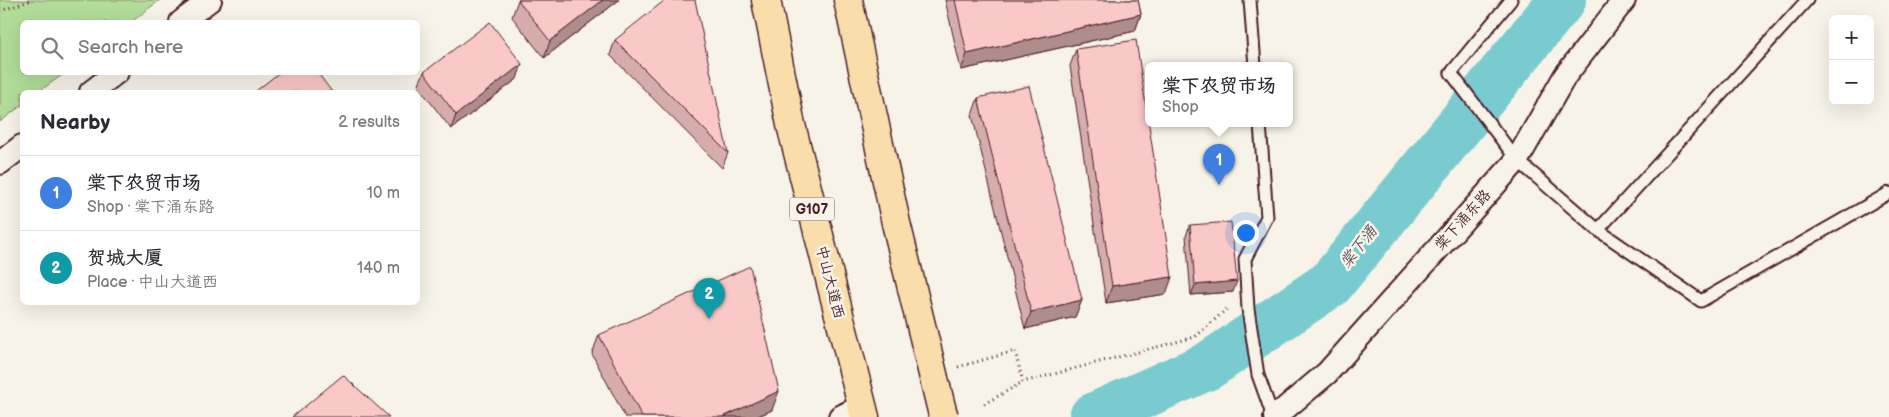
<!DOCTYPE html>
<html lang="en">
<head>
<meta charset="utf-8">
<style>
	:root { --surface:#fff; --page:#f2f2f3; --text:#2b2b33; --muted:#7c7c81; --line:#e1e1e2; --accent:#d1495b }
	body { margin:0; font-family:"Balsamiq Sans","LXGW WenKai TC",sans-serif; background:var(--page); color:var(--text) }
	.controls { position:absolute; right:15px; top:15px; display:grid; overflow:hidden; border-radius:8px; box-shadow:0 5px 20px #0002 }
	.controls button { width:45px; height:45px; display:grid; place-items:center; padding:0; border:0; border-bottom:1px solid var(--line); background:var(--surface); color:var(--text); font:25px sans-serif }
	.you { position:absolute; left:1245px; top:232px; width:18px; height:18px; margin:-12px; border:4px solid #fff; border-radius:50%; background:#1a73e8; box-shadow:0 0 0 8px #1a73e833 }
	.badge { display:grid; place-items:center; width:32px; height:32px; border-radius:50%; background:var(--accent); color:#fff; font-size:16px; font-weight:700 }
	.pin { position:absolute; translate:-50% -41px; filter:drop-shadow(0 1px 2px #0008) }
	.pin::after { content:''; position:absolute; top:26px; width:18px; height:15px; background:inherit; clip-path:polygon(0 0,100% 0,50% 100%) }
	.popup { position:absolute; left:1145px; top:62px; width:148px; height:65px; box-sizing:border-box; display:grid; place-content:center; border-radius:8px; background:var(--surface); filter:drop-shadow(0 1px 4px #0005); font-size:16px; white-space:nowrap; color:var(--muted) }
	.popup b { font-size:19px; color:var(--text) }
	.popup::after { content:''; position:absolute; left:50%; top:100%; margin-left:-10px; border:10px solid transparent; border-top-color:var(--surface) }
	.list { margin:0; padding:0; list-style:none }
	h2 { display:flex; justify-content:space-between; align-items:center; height:65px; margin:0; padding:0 20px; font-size:21px }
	h2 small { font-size:16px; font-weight:400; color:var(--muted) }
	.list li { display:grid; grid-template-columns:32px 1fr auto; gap:15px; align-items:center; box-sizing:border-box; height:75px; padding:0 20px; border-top:1px solid var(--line) }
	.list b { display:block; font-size:19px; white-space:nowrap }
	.list p { margin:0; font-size:16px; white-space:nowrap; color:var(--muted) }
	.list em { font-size:16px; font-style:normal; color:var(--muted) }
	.icon { flex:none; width:28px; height:28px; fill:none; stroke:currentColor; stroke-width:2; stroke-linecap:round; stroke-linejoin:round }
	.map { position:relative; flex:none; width:1889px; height:417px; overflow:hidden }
	.search { position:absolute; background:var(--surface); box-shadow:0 5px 20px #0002; left:20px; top:20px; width:400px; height:55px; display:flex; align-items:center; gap:12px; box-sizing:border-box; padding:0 18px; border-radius:8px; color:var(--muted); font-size:19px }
	.panel { position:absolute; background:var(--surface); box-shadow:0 5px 20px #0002; left:20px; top:90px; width:400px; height:215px; border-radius:8px }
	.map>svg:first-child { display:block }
</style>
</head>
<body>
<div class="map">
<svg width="1889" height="417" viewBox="0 0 1889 417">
	<rect width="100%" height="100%" fill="#f7f3e8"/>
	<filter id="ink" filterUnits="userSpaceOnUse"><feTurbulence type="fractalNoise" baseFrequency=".02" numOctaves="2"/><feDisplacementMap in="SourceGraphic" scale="10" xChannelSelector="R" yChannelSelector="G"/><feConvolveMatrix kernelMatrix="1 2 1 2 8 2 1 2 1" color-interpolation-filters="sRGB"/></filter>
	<g filter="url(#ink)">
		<path fill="#b1dc99" stroke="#7e7e62" d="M0,0H160L131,22H22V72L65,73L38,92H22V105L0,122Z"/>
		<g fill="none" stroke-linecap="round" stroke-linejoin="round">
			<path stroke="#7acbd0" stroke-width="48" d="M1093,417L1208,366L1330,284L1562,0"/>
			<defs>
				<path id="service" d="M1250,0L1255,66
					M1511,0L1451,73L1517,160L1598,230L1701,301L1889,193
					M1260,124L1267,217L1245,259L1248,309L1258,375L1273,417
					M1598,230L1807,0"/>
				<path id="minor" d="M181,22L210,0
					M91,92L117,72
					M0,163L22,146
					M840,417L862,406
					M1275,417L1327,373L1517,160L1565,76L1624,0"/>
				<path id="trunk" d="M766,0L791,125L865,417
					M848,0L896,223L942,411"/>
			</defs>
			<use href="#service" stroke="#4a1f2b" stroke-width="15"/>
			<use href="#minor" stroke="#4a1f2b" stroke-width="26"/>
			<use href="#trunk" stroke="#4a1f2b" stroke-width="31"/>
			<path stroke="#4a1f2b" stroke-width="3" stroke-dasharray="1 4" stroke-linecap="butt" d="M0,11L32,0
				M958,367L1015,351L1023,382L1195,337L1229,307
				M984,404L1023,382"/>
			<use href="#service" stroke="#f7f3e8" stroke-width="11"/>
			<use href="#minor" stroke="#f7f3e8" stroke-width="22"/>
			<use href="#trunk" stroke="#f9deab" stroke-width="28"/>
			<defs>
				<path id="trunk-bridge" d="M942,411L944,417"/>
			</defs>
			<use href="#trunk-bridge" stroke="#4a1f2b" stroke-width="31" stroke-linecap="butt"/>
			<use href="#trunk-bridge" stroke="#f9deab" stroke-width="28"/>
		</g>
		<path fill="#d7adab" stroke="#4a1f2b" d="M518,0H619L544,58L512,17Z
			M945,0H1138L1141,14L1135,31L961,70Z
			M615,40L728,153L722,168L610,55Z
			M1076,49L1166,294L1106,303L1070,66Z
			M424,72L517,79L451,129L418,86Z
			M978,98L1082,300L1075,317L1025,329L972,115Z
			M1190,225L1233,292L1191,295L1186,236Z
			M599,335L772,410L756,417H625L592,354Z"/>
		<path fill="#af8d8b" stroke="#4a1f2b" d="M603,0H619L544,58L550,41Z
			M1141,14L1135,31L961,70L967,54Z
			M522,64L517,79L451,129L456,115Z
			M1172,277L1166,294L1106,303L1112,286Z
			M1237,281L1233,292L1191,295L1195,285Z
			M1082,300L1075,317L1025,329L1031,312Z
			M779,391L772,410L756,417H723Z"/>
		<path fill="#fac9c7" stroke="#4a1f2b" d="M518,0H603L550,41Z
			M665,0H695L728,153L615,40Z
			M955,0H1138L1141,14L967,54Z
			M490,22L522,64L456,115L424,72Z
			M1136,40L1172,277L1112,286L1076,49Z
			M280,72H317L332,92H257L256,91Z
			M1029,86L1082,300L1031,312L978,98Z
			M1231,222L1237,281L1195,285L1190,225Z
			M750,266L779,391L723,417H642L599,335Z
			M343,375L389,417H292Z"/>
	</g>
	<g text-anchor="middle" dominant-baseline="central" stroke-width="5" stroke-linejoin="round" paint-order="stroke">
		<rect fill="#f7f3e8" stroke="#7e5f64" stroke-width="1" x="789.5" y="197.5" width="45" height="23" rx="4"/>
		<g font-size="14" font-weight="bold" fill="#4a1f2b">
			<text x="812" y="209">G107</text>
		</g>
		<g font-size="15" fill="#4a1f2b" stroke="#f7f3e8">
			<text transform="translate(1463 220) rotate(-48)">棠下涌东路</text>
			<text transform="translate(830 282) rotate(76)">中山大道西</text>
		</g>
		<g font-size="16" font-style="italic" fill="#58535d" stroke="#f7f3e8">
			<text transform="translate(1359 247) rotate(-51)">棠下涌</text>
		</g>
	</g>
</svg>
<div class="controls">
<button>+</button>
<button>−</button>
</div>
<div class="you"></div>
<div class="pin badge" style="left:1219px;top:185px;background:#3f7fe0">1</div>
<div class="popup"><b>棠下农贸市场</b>Shop</div>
<div class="pin badge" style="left:709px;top:319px;background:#0f9aa8">2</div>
<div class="search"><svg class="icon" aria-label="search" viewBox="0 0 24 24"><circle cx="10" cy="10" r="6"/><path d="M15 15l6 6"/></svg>Search here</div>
<section class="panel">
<h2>Nearby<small>2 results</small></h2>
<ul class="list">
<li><span class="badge" style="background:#3f7fe0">1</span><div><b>棠下农贸市场</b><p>Shop · 棠下涌东路</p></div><em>10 m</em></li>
<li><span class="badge" style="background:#0f9aa8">2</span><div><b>贺城大厦</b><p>Place · 中山大道西</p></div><em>140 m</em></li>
</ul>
</section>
</div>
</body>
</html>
